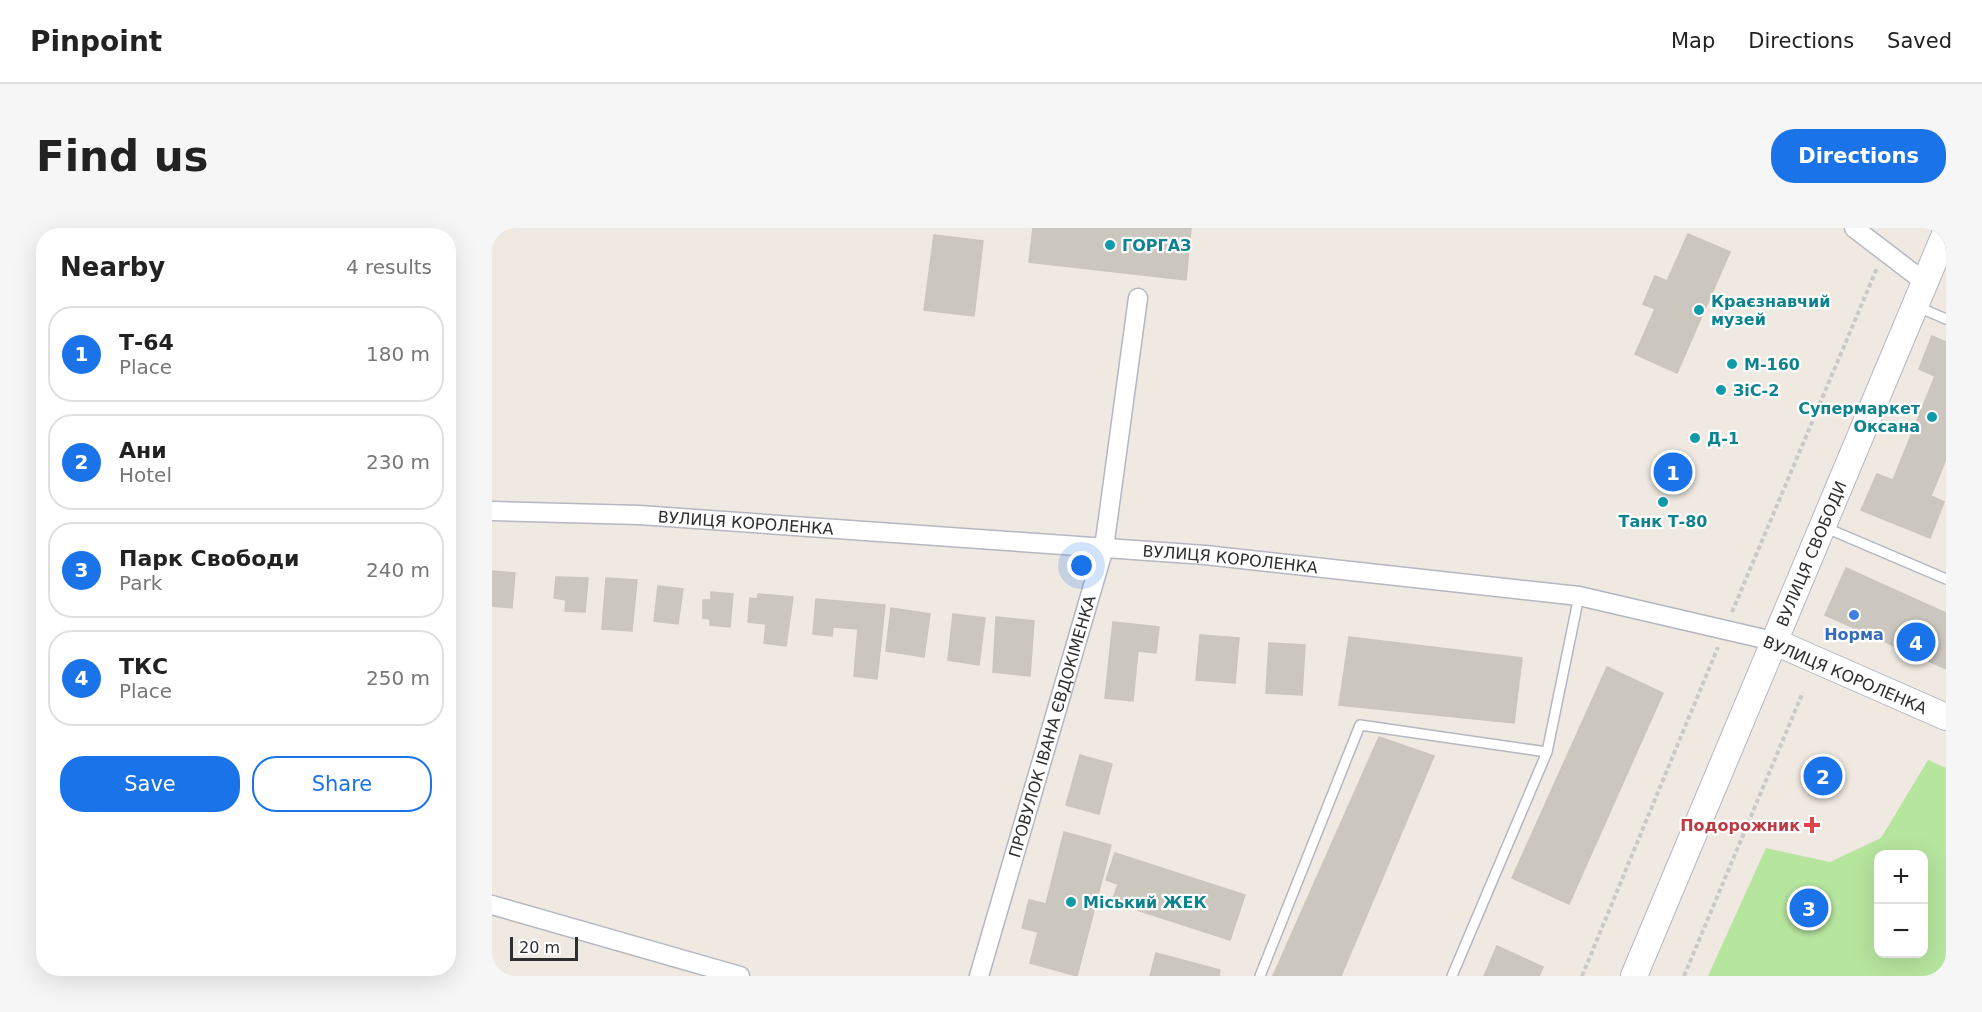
<!DOCTYPE html>
<html lang="en">
<head>
<meta charset="utf-8">
<style>
	:root { --surface:#fff; --page:#f6f6f6; --text:#222; --muted:#767676; --line:#e0e0e0; --accent:#1a73e8 }
	body { margin:0; font-family:"DejaVu Sans",sans-serif; background:var(--page); color:var(--text) }
	.controls { position:absolute; right:18px; bottom:18px; display:grid; overflow:hidden; border-radius:12px; box-shadow:0 6px 24px #0002 }
	.controls button { width:54px; height:54px; display:grid; place-items:center; padding:0; border:0; border-bottom:2px solid var(--line); background:var(--surface); color:var(--text); font:30px sans-serif }
	.scale { position:absolute; left:18px; bottom:15px; width:68px; box-sizing:border-box; padding-left:6px; border:3px solid #2e2e2e; border-top:0; font-size:16px; line-height:21px; white-space:nowrap; color:#2e2e2e; -webkit-text-stroke:4px #fff; paint-order:stroke }
	.you { position:absolute; left:590px; top:338px; width:21px; height:21px; margin:-15px; border:4px solid #fff; border-radius:50%; background:#1a73e8; box-shadow:0 0 0 9px #1a73e833 }
	.badge { display:grid; place-items:center; width:39px; height:39px; border-radius:50%; background:var(--accent); color:#fff; font-size:20px; font-weight:700 }
	.pin { position:absolute; translate:-50% -50%; border:3px solid #fff; box-shadow:0 2px 6px #0006 }
	.list { margin:0; padding:0; list-style:none }
	h2 { display:flex; justify-content:space-between; align-items:center; height:78px; margin:0; padding:0 24px; font-size:26px }
	h2 small { font-size:20px; font-weight:400; color:var(--muted) }
	.list li { display:grid; grid-template-columns:39px 1fr auto; gap:18px; align-items:center; box-sizing:border-box; height:96px; margin:0 12px 12px; padding:0 12px; border:2px solid var(--line); border-radius:24px }
	.list b { display:block; font-size:22px; white-space:nowrap }
	.list p { margin:0; font-size:20px; white-space:nowrap; color:var(--muted) }
	.list em { font-size:20px; font-style:normal; color:var(--muted) }
	.actions { display:flex; gap:12px; padding:18px 24px }
	.actions a { flex:1; padding:14px 0; border:2px solid var(--accent); border-radius:24px; text-align:center; font-size:21px; color:var(--accent) }
	.actions .main { background:var(--accent); color:#fff }
	.map { position:relative; flex:none; width:1454px; height:748px; overflow:hidden; border-radius:24px }
	header { display:flex; align-items:center; gap:36px; box-sizing:border-box; height:84px; padding:0 30px; background:var(--surface); border-bottom:2px solid var(--line) }
	header strong { font-size:28px }
	nav { display:flex; gap:33px; margin-inline-start:auto; font-size:21px }
	.intro { display:flex; align-items:center; justify-content:space-between; box-sizing:border-box; height:144px; padding:0 36px }
	h1 { margin:0; font-size:42px }
	.button { padding:15px 27px; border-radius:24px; background:var(--accent); color:#fff; font-size:21px; font-weight:700 }
	main { display:flex; gap:36px; padding:0 36px }
	aside { flex:1; background:var(--surface); border-radius:24px; box-shadow:0 6px 24px #0002 }
	.map>svg:first-child { display:block }
</style>
</head>
<body>
<header>
<strong>Pinpoint</strong>
<nav><a>Map</a><a>Directions</a><a>Saved</a></nav>
</header>
<div class="intro"><h1>Find us</h1><a class="button">Directions</a></div>
<main>
<aside>
<h2>Nearby<small>4 results</small></h2>
<ul class="list">
<li><span class="badge">1</span><div><b>Т-64</b><p>Place</p></div><em>180 m</em></li>
<li><span class="badge">2</span><div><b>Ани</b><p>Hotel</p></div><em>230 m</em></li>
<li><span class="badge">3</span><div><b>Парк Свободи</b><p>Park</p></div><em>240 m</em></li>
<li><span class="badge">4</span><div><b>ТКС</b><p>Place</p></div><em>250 m</em></li>
</ul>
<div class="actions"><a class="main">Save</a><a>Share</a></div>
</aside>
<div class="map">
<svg width="1454" height="748" viewBox="0 0 1454 748">
	<rect width="100%" height="100%" fill="#efe9e1"/>
	<path fill="#b6e59e" fill-rule="evenodd" d="M1436,532L1454,540V748H1216L1274,620L1338,634L1389,610ZM1386,626H1432V726H1386Z"/>
	<path fill="#cbc7bf" stroke="#cbc5ba" stroke-width="1.5" d="M541,0H699L694,52L537,34Z
		M1196,6L1238,24L1185,145L1143,126L1163,81L1151,76L1163,48L1175,53Z
		M442,7L491,13L482,88L432,82Z
		M1440,108L1454,114V231L1439,268L1452,274L1438,310L1369,282L1385,246L1401,252L1443,148L1427,141Z
		M1354,340L1454,385V441L1333,387Z
		M0,343L23,345L20,380L0,378Z
		M64,349L96,350L93,384L73,383L74,372L62,370Z
		M114,350L145,352L140,403L110,401Z
		M166,358L191,361L186,396L162,393Z
		M219,364L241,366L238,399L218,397V391L211,390V372H219Z
		M266,366L301,369L294,418L272,415L274,396L256,394L258,370L265,371Z
		M324,371L368,375L366,401L341,399L340,408L321,406Z
		M368,375L393,377L385,451L362,448Z
		M399,380L438,386L432,429L394,423Z
		M461,386L493,390L487,437L456,432Z
		M504,389L542,393L538,448L501,444Z
		M621,394L667,399L664,425L646,423L641,473L613,470Z
		M708,407L747,410L743,455L704,452Z
		M857,409L1030,430L1022,495L847,477Z
		M777,415L813,417L810,467L774,465Z
		M1115,439L1171,465L1077,676L1020,650Z
		M887,509L942,528L849,748H781Z
		M588,527L620,536L607,586L574,577Z
		M572,604L619,617L585,748L538,735L546,704L530,700L537,672L554,676Z
		M623,625L753,667L738,712L620,674L626,656L614,652Z
		M1005,718L1051,739L1047,748H992Z
		M664,725L728,742L727,748H658Z"/>
	<g fill="none" stroke-linecap="round" stroke-linejoin="round">
		<defs>
			<path id="service" d="M1424,78L1454,91
				M1332,299L1454,351
				M768,748L868,497L1055,524
				M960,748L1055,524L1087,368"/>
			<g id="minor">
				<path d="M1362,0L1434,55"/>
				<path id="s1" d="M0,283L147,287L713,327L1087,368L1281,413"/>
				<path d="M0,677L248,748"/>
				<path id="s2" d="M487,748L612,320L646,70"/>
			</g>
			<g id="secondary">
				<path d="M1281,413L1454,489"/>
				<path id="s3" d="M1142,748L1454,4"/>
			</g>
		</defs>
		<use href="#service" stroke="#b4b7c1" stroke-width="12"/>
		<use href="#minor" stroke="#b4b7c1" stroke-width="21"/>
		<use href="#secondary" stroke="#b4b7c1" stroke-width="28"/>
		<path stroke="#c9c9c9" stroke-width="4" stroke-dasharray="4.5 3" stroke-linecap="butt" d="M1240,384L1385,40
			M1090,748L1226,419
			M1192,748L1311,464"/>
		<use href="#service" stroke="#fff" stroke-width="9"/>
		<use href="#minor" stroke="#fff" stroke-width="18"/>
		<use href="#secondary" stroke="#fff" stroke-width="26"/>
	</g>
	<g fill="#0f9aa8" stroke="#fff" stroke-width="2">
		<circle cx="618" cy="17" r="6"/>
		<circle cx="1207" cy="82" r="6"/>
		<circle cx="1240" cy="136" r="6"/>
		<circle cx="1229" cy="162" r="6"/>
		<circle cx="1440" cy="189" r="6"/>
		<circle cx="1203" cy="210" r="6"/>
		<circle cx="1171" cy="274" r="6"/>
		<circle cx="579" cy="674" r="6"/>
	</g>
	<circle fill="#3f7fe0" stroke="#fff" stroke-width="2" cx="1362" cy="387" r="6"/>
	<path fill="#e0444e" stroke="#fff" stroke-width="2" d="M1317 588h6v6h6v6h-6v6h-6v-6h-6v-6h6z"/>
	<g text-anchor="middle" dominant-baseline="central" stroke-width="4.5" stroke-linejoin="round" paint-order="stroke">
		<g font-size="16" font-weight="bold" fill="#0d838f" stroke="#fff" text-anchor="start">
			<text x="630" y="17">ГОРГАЗ</text>
			<text x="1219" y="73">Краєзнавчий<tspan x="1219" dy="18">музей</tspan></text>
			<text x="1252" y="136">М-160</text>
			<text x="1241" y="162">ЗіС-2</text>
			<text x="1428" y="180" text-anchor="end">Супермаркет<tspan x="1428" dy="18">Оксана</tspan></text>
			<text x="1215" y="210">Д-1</text>
			<text x="1171" y="293" text-anchor="middle">Танк Т-80</text>
			<text x="591" y="674">Міський ЖЕК</text>
		</g>
		<g font-size="16" fill="#2e2e2e" stroke="#fff">
			<text stroke="none"><textPath href="#s1" startOffset="254">ВУЛИЦЯ КОРОЛЕНКА</textPath></text>
			<text stroke="none"><textPath href="#s3" startOffset="458">ВУЛИЦЯ СВОБОДИ</textPath></text>
			<text stroke="none"><textPath href="#s1" startOffset="740">ВУЛИЦЯ КОРОЛЕНКА</textPath></text>
			<text transform="translate(1353 447) rotate(23)">ВУЛИЦЯ КОРОЛЕНКА</text>
			<text stroke="none"><textPath href="#s2" startOffset="260">ПРОВУЛОК ІВАНА ЄВДОКІМЕНКА</textPath></text>
		</g>
		<g font-size="16" font-weight="bold" fill="#366cbe" stroke="#fff">
			<text x="1362" y="406">Норма</text>
		</g>
		<g font-size="16" font-weight="bold" fill="#be3a42" stroke="#fff" text-anchor="end">
			<text x="1308" y="597">Подорожник</text>
		</g>
	</g>
</svg>
<div class="controls">
<button>+</button>
<button>−</button>
</div>
<div class="scale">20 m</div>
<div class="you"></div>
<div class="pin badge" style="left:1181px;top:244px">1</div>
<div class="pin badge" style="left:1331px;top:548px">2</div>
<div class="pin badge" style="left:1317px;top:680px">3</div>
<div class="pin badge" style="left:1424px;top:414px">4</div>
</div>
</main>
</body>
</html>
